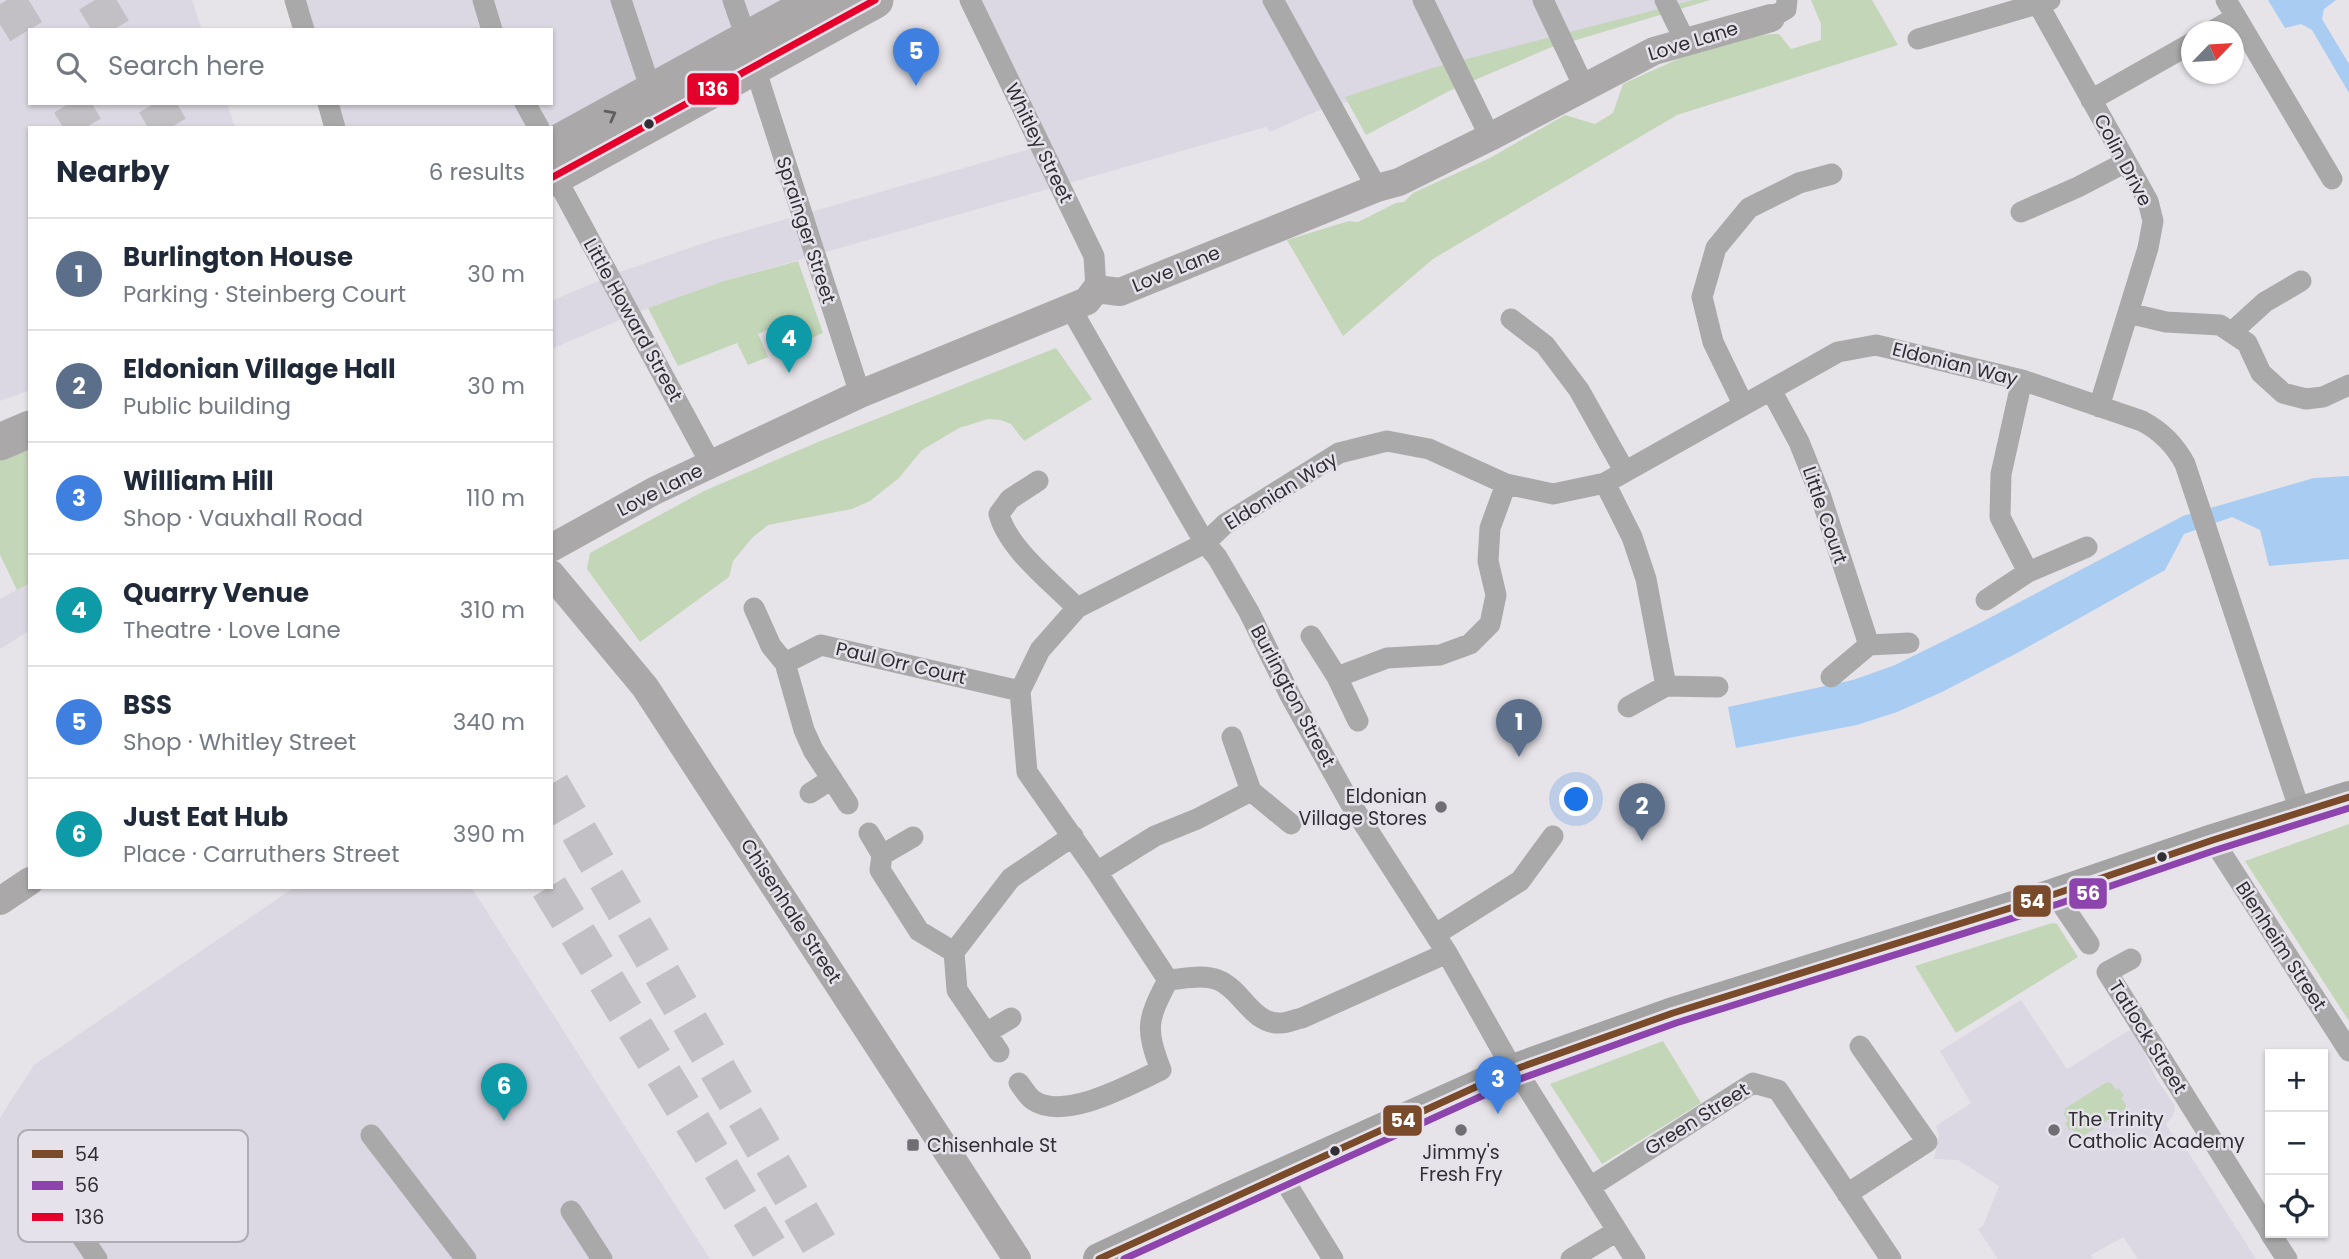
<!DOCTYPE html>
<html lang="en">
<head>
<meta charset="utf-8">
<style>
	:root { --surface:#fff; --page:#f6f6f7; --text:#1f2937; --muted:#747a83; --line:#e0e1e3; --accent:#706e73 }
	body { margin:0; font-family:Poppins,sans-serif; background:var(--page); color:var(--text) }
	.controls { position:absolute; right:21px; bottom:21px; display:grid; overflow:hidden; border-radius:0px; box-shadow:0 2px 5px #0004 }
	.controls button { width:63px; height:63px; display:grid; place-items:center; padding:0; border:0; border-bottom:2px solid var(--line); background:var(--surface); color:var(--text); font:35px sans-serif }
	.compass { position:absolute; left:2181px; top:21px; width:63px; height:63px; border-radius:50%; background:var(--surface); box-shadow:0 2px 5px #0004; rotate:65deg }
	.you { position:absolute; left:1577px; top:800px; width:24px; height:24px; margin:-18px; border:5px solid #fff; border-radius:50%; background:#1a73e8; box-shadow:0 0 0 10px #1a73e833 }
	.badge { display:grid; place-items:center; width:46px; height:46px; border-radius:50%; background:var(--accent); color:#fff; font-size:23px; font-weight:700 }
	.pin { position:absolute; translate:-50% -58px; filter:drop-shadow(0 2px 4px #0008) }
	.pin::after { content:''; position:absolute; top:37px; width:24px; height:21px; background:inherit; clip-path:polygon(0 0,100% 0,50% 100%) }
	.list { margin:0; padding:0; list-style:none }
	h2 { display:flex; justify-content:space-between; align-items:center; height:91px; margin:0; padding:0 28px; font-size:30px }
	h2 small { font-size:23px; font-weight:400; color:var(--muted) }
	.list li { display:grid; grid-template-columns:46px 1fr auto; gap:21px; align-items:center; box-sizing:border-box; height:112px; padding:0 28px; border-top:2px solid var(--line) }
	.list b { display:block; font-size:26px; white-space:nowrap }
	.list p { margin:0; font-size:23px; white-space:nowrap; color:var(--muted) }
	.list em { font-size:23px; font-style:normal; color:var(--muted) }
	.icon { flex:none; width:38px; height:38px; fill:none; stroke:currentColor; stroke-width:2; stroke-linecap:round; stroke-linejoin:round }
	.map { position:relative; flex:none; width:2349px; height:1259px; overflow:hidden }
	.search { position:absolute; background:var(--surface); box-shadow:0 2px 5px #0004; left:28px; top:28px; width:525px; height:77px; display:flex; align-items:center; gap:18px; box-sizing:border-box; padding:0 24px; border-radius:0px; color:var(--muted); font-size:26px }
	.panel { position:absolute; background:var(--surface); box-shadow:0 2px 5px #0004; left:28px; top:126px; width:525px; height:763px; border-radius:0px }
	.map>svg:first-child { display:block }
</style>
</head>
<body>
<div class="map">
<svg width="2349" height="1259" viewBox="0 0 2349 1259">
	<rect width="100%" height="100%" fill="#e6e4e9"/>
	<path fill="#dbd7e3" d="M0,0H192L202,30H30V103H227L235,128H30V390L0,401Z
		M295,0H814L551,128H335L328,103H551V30H304Z
		M970,0H1710L1549,48L1449,91L1366,135L1348,102L1317,111L1270,132L1266,127L724,281L648,308L551,349V301L620,272L713,240L1041,146Z
		M30,583V630L0,649V599Z
		M295,887H471L710,1259H0V1118L34,1065Z
		M2021,1000L2067,1069L2133,1028L2156,1078L2175,1106L2173,1116L2166,1124L2180,1149L2188,1152L2256,1259H2138L2123,1237L2091,1255L2093,1259H1998L1978,1229L1983,1226L1999,1186L1958,1160L1934,1159L1939,1135L1936,1126L1971,1103L1940,1051Z"/>
	<path fill="#c3d6b8" d="M1693,0H1710L1549,48L1449,91L1366,135L1345,97L1436,67Z
		M1811,0H1872L1898,45L1677,115L1433,259L1343,336L1287,240L1349,221L1358,222L1396,203L1404,202L1413,193L1490,158L1565,115L1595,124L1613,113L1623,84C1672,62 1724,34 1779,34L1791,49L1821,40V24Z
		M798,261L823,333L791,347L781,324L758,334L768,357L748,365L737,343L678,366L648,308L724,281Z
		M1056,348L1092,399L1024,441L1011,424L1000,420L988,419L959,428L922,450L899,478L870,501L852,509L768,525L752,538L733,561L729,577L640,642L587,569L590,553L704,491L818,442Z
		M30,442V583L17,590L0,555V455Z
		M2349,824V1021L2245,861Z
		M2052,923L2057,924L2078,957L1956,1033L1915,966Z
		M1663,1041L1701,1103L1602,1164L1550,1084Z
		M2107,1082L2112,1084L2116,1090L2119,1088L2124,1096L2121,1098L2126,1105L2125,1109L2083,1136L2077,1135L2072,1129L2069,1130L2065,1123L2068,1121L2064,1114L2066,1108Z"/>
	<path fill="#a9ccf2" d="M2268,0H2336L2324,9L2322,19L2349,64V93L2312,30L2301,24L2285,28Z
		M2349,476V559L2269,566L2260,530L2232,517L2184,534L2165,570L2019,652L1942,692L1897,712L1857,725L1736,748L1728,707L1853,680L1895,665L1976,625L2183,516L2314,478Z"/>
	<g fill="none" stroke-linecap="round" stroke-linejoin="round">
		<path stroke="#c2c0c5" stroke-width="37" stroke-dasharray="37 18" stroke-linecap="butt" d="M7,0L30,38
			M95,0L113,30
			M70,103L85,128
			M155,103L170,128
			M551,784L828,1259
			M549,887L776,1259"/>
		<path stroke="#aaa9aa" stroke-width="21" d="M295,0L304,30
			M483,0L492,30
			M621,0L652,93
			M733,0L747,40
			M970,0L1094,256L1096,289
			M1273,0L1377,188
			M1423,0L1490,137
			M1543,0L1584,87
			M1665,0L1685,41
			M2226,0L2332,179
			M2038,4L2148,201L2153,221L2148,248L2099,407
			M1771,18L1786,9L1787,0
			M2211,32L2236,17
			M1918,39L2050,0
			M754,65L860,394
			M2091,100L2192,43
			M328,103L335,128
			M525,103L539,128
			M555,176L711,464
			M2021,212L2078,187L2126,162
			M1070,307L1184,507L1205,543L1217,557L1249,612L1291,697L1349,801L1447,953L1513,1070L1527,1087L1635,1259
			M2128,313L2166,322L2220,325L2247,343L2261,373L2283,393L2306,399L2323,397L2349,385
			M1511,319L1545,345L1579,390L1625,472
			M2232,332L2265,302L2301,281
			M1771,390L1799,442L1821,497L1869,645L1831,677
			M1743,404L1713,342L1702,297L1716,248L1749,208L1799,183L1832,174
			M1038,481L1010,499L999,514C1008,549 1052,582 1077,608
			M1605,483L1632,537L1646,579L1666,686
			M2028,572L2087,547
			M1986,600L2028,572L2000,517L2001,474L2022,380
			M754,608L771,646L785,663
			M1311,636L1337,677L1358,721
			M1869,645L1909,643
			M1337,677L1387,658L1440,655L1470,644L1490,624L1496,595L1488,561L1490,528L1506,484
			M1628,707L1666,686L1718,687
			M1251,791L1291,824
			M810,793L832,779
			M848,804L813,750L804,730L785,663L821,645L1020,691
			M869,833L882,855
			M913,837L882,855L880,870L919,931L954,952L957,990L999,1052
			M2213,840L2349,1051
			M1097,872L1155,836L1197,819L1251,791L1232,737
			M2055,894L2089,944
			M1436,934L1520,881L1553,836
			M954,952L1011,878L1073,836
			M1447,953L1302,1018C1296,1019 1287,1023 1281,1023C1252,1025 1242,989 1218,980C1202,974 1184,979 1168,980L1097,872L1027,772L1020,691L1040,650L1077,608L1205,543L1225,524L1339,453L1387,441L1429,449L1506,484L1553,494L1605,483L1838,352L1876,345L2022,380L2142,421C2161,431 2175,445 2185,464L2300,811
			M2131,959L2107,972L2270,1232
			M986,1033L1011,1018
			M1019,1083C1023,1088 1028,1097 1033,1100C1064,1122 1131,1084 1161,1070C1145,1028 1147,1020 1168,980
			M371,1135L466,1259
			M1281,1175L1333,1259
			M1590,1187L1753,1083L1778,1090L1891,1259
			M1847,1194L1927,1142L1860,1046
			M571,1211L602,1259
			M75,1227L97,1259
			M2270,1233L2287,1259
			M1571,1259L1617,1231"/>
		<path stroke="#aaa8a9" stroke-width="28" d="M551,548L654,491L860,394L1087,301L1096,289L1120,292L1377,188L1399,182L1490,137L1654,51L1771,18
			M551,574L645,687L1017,1259
			M0,901L30,881"/>
		<path stroke="#a4a3a3" stroke-width="32" d="M1099,1259L1231,1197L1513,1070L1673,1013L2055,894L2213,840L2349,797"/>
		<path stroke="#aaa8a9" stroke-width="37" d="M551,147L819,0
			M551,178L875,0
			M0,442L30,429"/>
		<defs>
			<path id="bus-1" d="M1099,1259L1513,1070L1673,1013L2055,894L2213,840L2349,797"/>
			<path id="bus-2" d="M1124,1259L1517,1080L1676,1023L2058,904L2216,850L2349,808"/>
			<path id="bus-3" d="M551,178L875,0"/>
		</defs>
		<use href="#bus-1" stroke="#e5e2eb" stroke-width="12"/>
		<use href="#bus-2" stroke="#e5e2eb" stroke-width="12"/>
		<use href="#bus-3" stroke="#e5e2eb" stroke-width="12"/>
		<use href="#bus-1" stroke="#7a4b2a" stroke-width="7"/>
		<use href="#bus-2" stroke="#8e44ad" stroke-width="7"/>
		<use href="#bus-3" stroke="#e4002b" stroke-width="7"/>
	</g>
	<defs><path id="oneway-chevron" d="M-2-3.5L2.5 0L-2 3.5" fill="none" stroke-width="1.6" stroke-linecap="round" stroke-linejoin="round" transform="scale(1.75)"/></defs>
	<use stroke="#615f62" href="#oneway-chevron" transform="translate(611 115) rotate(-28)"/>
	<g fill="#312f33" stroke="#e5e2eb" stroke-width="2.5">
		<circle cx="649" cy="124" r="6"/>
		<circle cx="2162" cy="857" r="6"/>
		<circle cx="1335" cy="1151" r="6"/>
	</g>
	<g fill="#706e73" stroke="#e5e2eb" stroke-width="2.5">
		<circle cx="1441" cy="807" r="7"/>
		<circle cx="1461" cy="1130" r="7"/>
		<circle cx="2054" cy="1130" r="7"/>
		<rect x="906" y="1138" width="14" height="14" rx="3.5"/>
	</g>
	<g text-anchor="middle" dominant-baseline="central" stroke-width="5" stroke-linejoin="round" paint-order="stroke">
		<g font-size="19" fill="#312f33" stroke="#e5e2eb">
			<text transform="translate(1693 41) rotate(-17)">Love Lane</text>
			<text transform="translate(1039 143) rotate(64)">Whitley Street</text>
			<text transform="translate(2123 160) rotate(62)">Colin Drive</text>
			<text transform="translate(806 230) rotate(72)">Sprainger Street</text>
			<text transform="translate(1176 269) rotate(-22)">Love Lane</text>
			<text transform="translate(633 320) rotate(61)">Little Howard Street</text>
			<text transform="translate(1955 364) rotate(14)">Eldonian Way</text>
			<text transform="translate(660 490) rotate(-27)">Love Lane</text>
			<text transform="translate(1281 491) rotate(-32)">Eldonian Way</text>
			<text transform="translate(1825 515) rotate(71)">Little Court</text>
			<text transform="translate(901 663) rotate(13)">Paul Orr Court</text>
			<text transform="translate(1293 696) rotate(62)">Burlington Street</text>
			<text transform="translate(791 911) rotate(57)">Chisenhale Street</text>
			<text transform="translate(2281 946) rotate(57)">Blenheim Street</text>
			<text transform="translate(2148 1037) rotate(58)">Tatlock Street</text>
			<text transform="translate(1697 1119) rotate(-32)">Green Street</text>
		</g>
		<g font-size="19" fill="#312f33" stroke="#e5e2eb" text-anchor="start">
			<text x="1427" y="796" text-anchor="end">Eldonian<tspan x="1427" dy="22">Village Stores</tspan></text>
			<text x="2068" y="1119">The Trinity<tspan x="2068" dy="22">Catholic Academy</tspan></text>
			<text x="927" y="1145">Chisenhale St</text>
			<text x="1461" y="1152" text-anchor="middle">Jimmy's<tspan x="1461" dy="22">Fresh Fry</tspan></text>
		</g>
	</g>
	<rect x="18" y="1130" width="230" height="112" rx="10" fill="#e5e2eb" stroke="#afacb4" stroke-width="2"/>
	<rect x="32" y="1150" width="31" height="8" fill="#7a4b2a"/>
	<rect x="32" y="1181" width="31" height="9" fill="#8e44ad"/>
	<rect x="32" y="1213" width="31" height="8" fill="#e4002b"/>
	<g font-size="19" fill="#312f33">
		<text x="75" y="1161">54</text>
		<text x="75" y="1192">56</text>
		<text x="75" y="1224">136</text>
	</g>
	<g stroke="#e5e2eb" stroke-width="2.5">
		<rect x="686" y="72" width="54" height="34" rx="7" fill="#e4002b"/>
		<rect x="2068" y="877" width="40" height="33" rx="7" fill="#8e44ad"/>
		<rect x="2012" y="884" width="40" height="34" rx="7" fill="#7a4b2a"/>
		<rect x="1382" y="1104" width="41" height="33" rx="7" fill="#7a4b2a"/>
	</g>
	<g font-size="19" text-anchor="middle" font-weight="bold" fill="#fff">
		<text x="713" y="96">136</text>
		<text x="2088" y="900">56</text>
		<text x="2032" y="908">54</text>
		<text x="1403" y="1127">54</text>
	</g>
</svg>
<div class="controls">
<button>+</button>
<button>−</button>
<button><svg class="icon" aria-label="locate" viewBox="0 0 24 24"><circle cx="12" cy="12" r="6"/><path d="M12 2v4M12 18v4M2 12h4M18 12h4"/></svg></button>
</div>
<svg class="compass" viewBox="-18 -18 36 36"><path d="M0-13l5 13h-10z" fill="#e53935"/><path d="M0 13l5-13h-10z" fill="#747a83"/></svg>
<div class="you"></div>
<div class="pin badge" style="left:1519px;top:757px;background:#5c6f8a">1</div>
<div class="pin badge" style="left:1642px;top:841px;background:#5c6f8a">2</div>
<div class="pin badge" style="left:1498px;top:1114px;background:#3f7fe0">3</div>
<div class="pin badge" style="left:789px;top:373px;background:#0f9aa8">4</div>
<div class="pin badge" style="left:916px;top:86px;background:#3f7fe0">5</div>
<div class="pin badge" style="left:504px;top:1121px;background:#0f9aa8">6</div>
<div class="search"><svg class="icon" aria-label="search" viewBox="0 0 24 24"><circle cx="10" cy="10" r="6"/><path d="M15 15l6 6"/></svg>Search here</div>
<section class="panel">
<h2>Nearby<small>6 results</small></h2>
<ul class="list">
<li><span class="badge" style="background:#5c6f8a">1</span><div><b>Burlington House</b><p>Parking · Steinberg Court</p></div><em>30 m</em></li>
<li><span class="badge" style="background:#5c6f8a">2</span><div><b>Eldonian Village Hall</b><p>Public building</p></div><em>30 m</em></li>
<li><span class="badge" style="background:#3f7fe0">3</span><div><b>William Hill</b><p>Shop · Vauxhall Road</p></div><em>110 m</em></li>
<li><span class="badge" style="background:#0f9aa8">4</span><div><b>Quarry Venue</b><p>Theatre · Love Lane</p></div><em>310 m</em></li>
<li><span class="badge" style="background:#3f7fe0">5</span><div><b>BSS</b><p>Shop · Whitley Street</p></div><em>340 m</em></li>
<li><span class="badge" style="background:#0f9aa8">6</span><div><b>Just Eat Hub</b><p>Place · Carruthers Street</p></div><em>390 m</em></li>
</ul>
</section>
</div>
</body>
</html>
